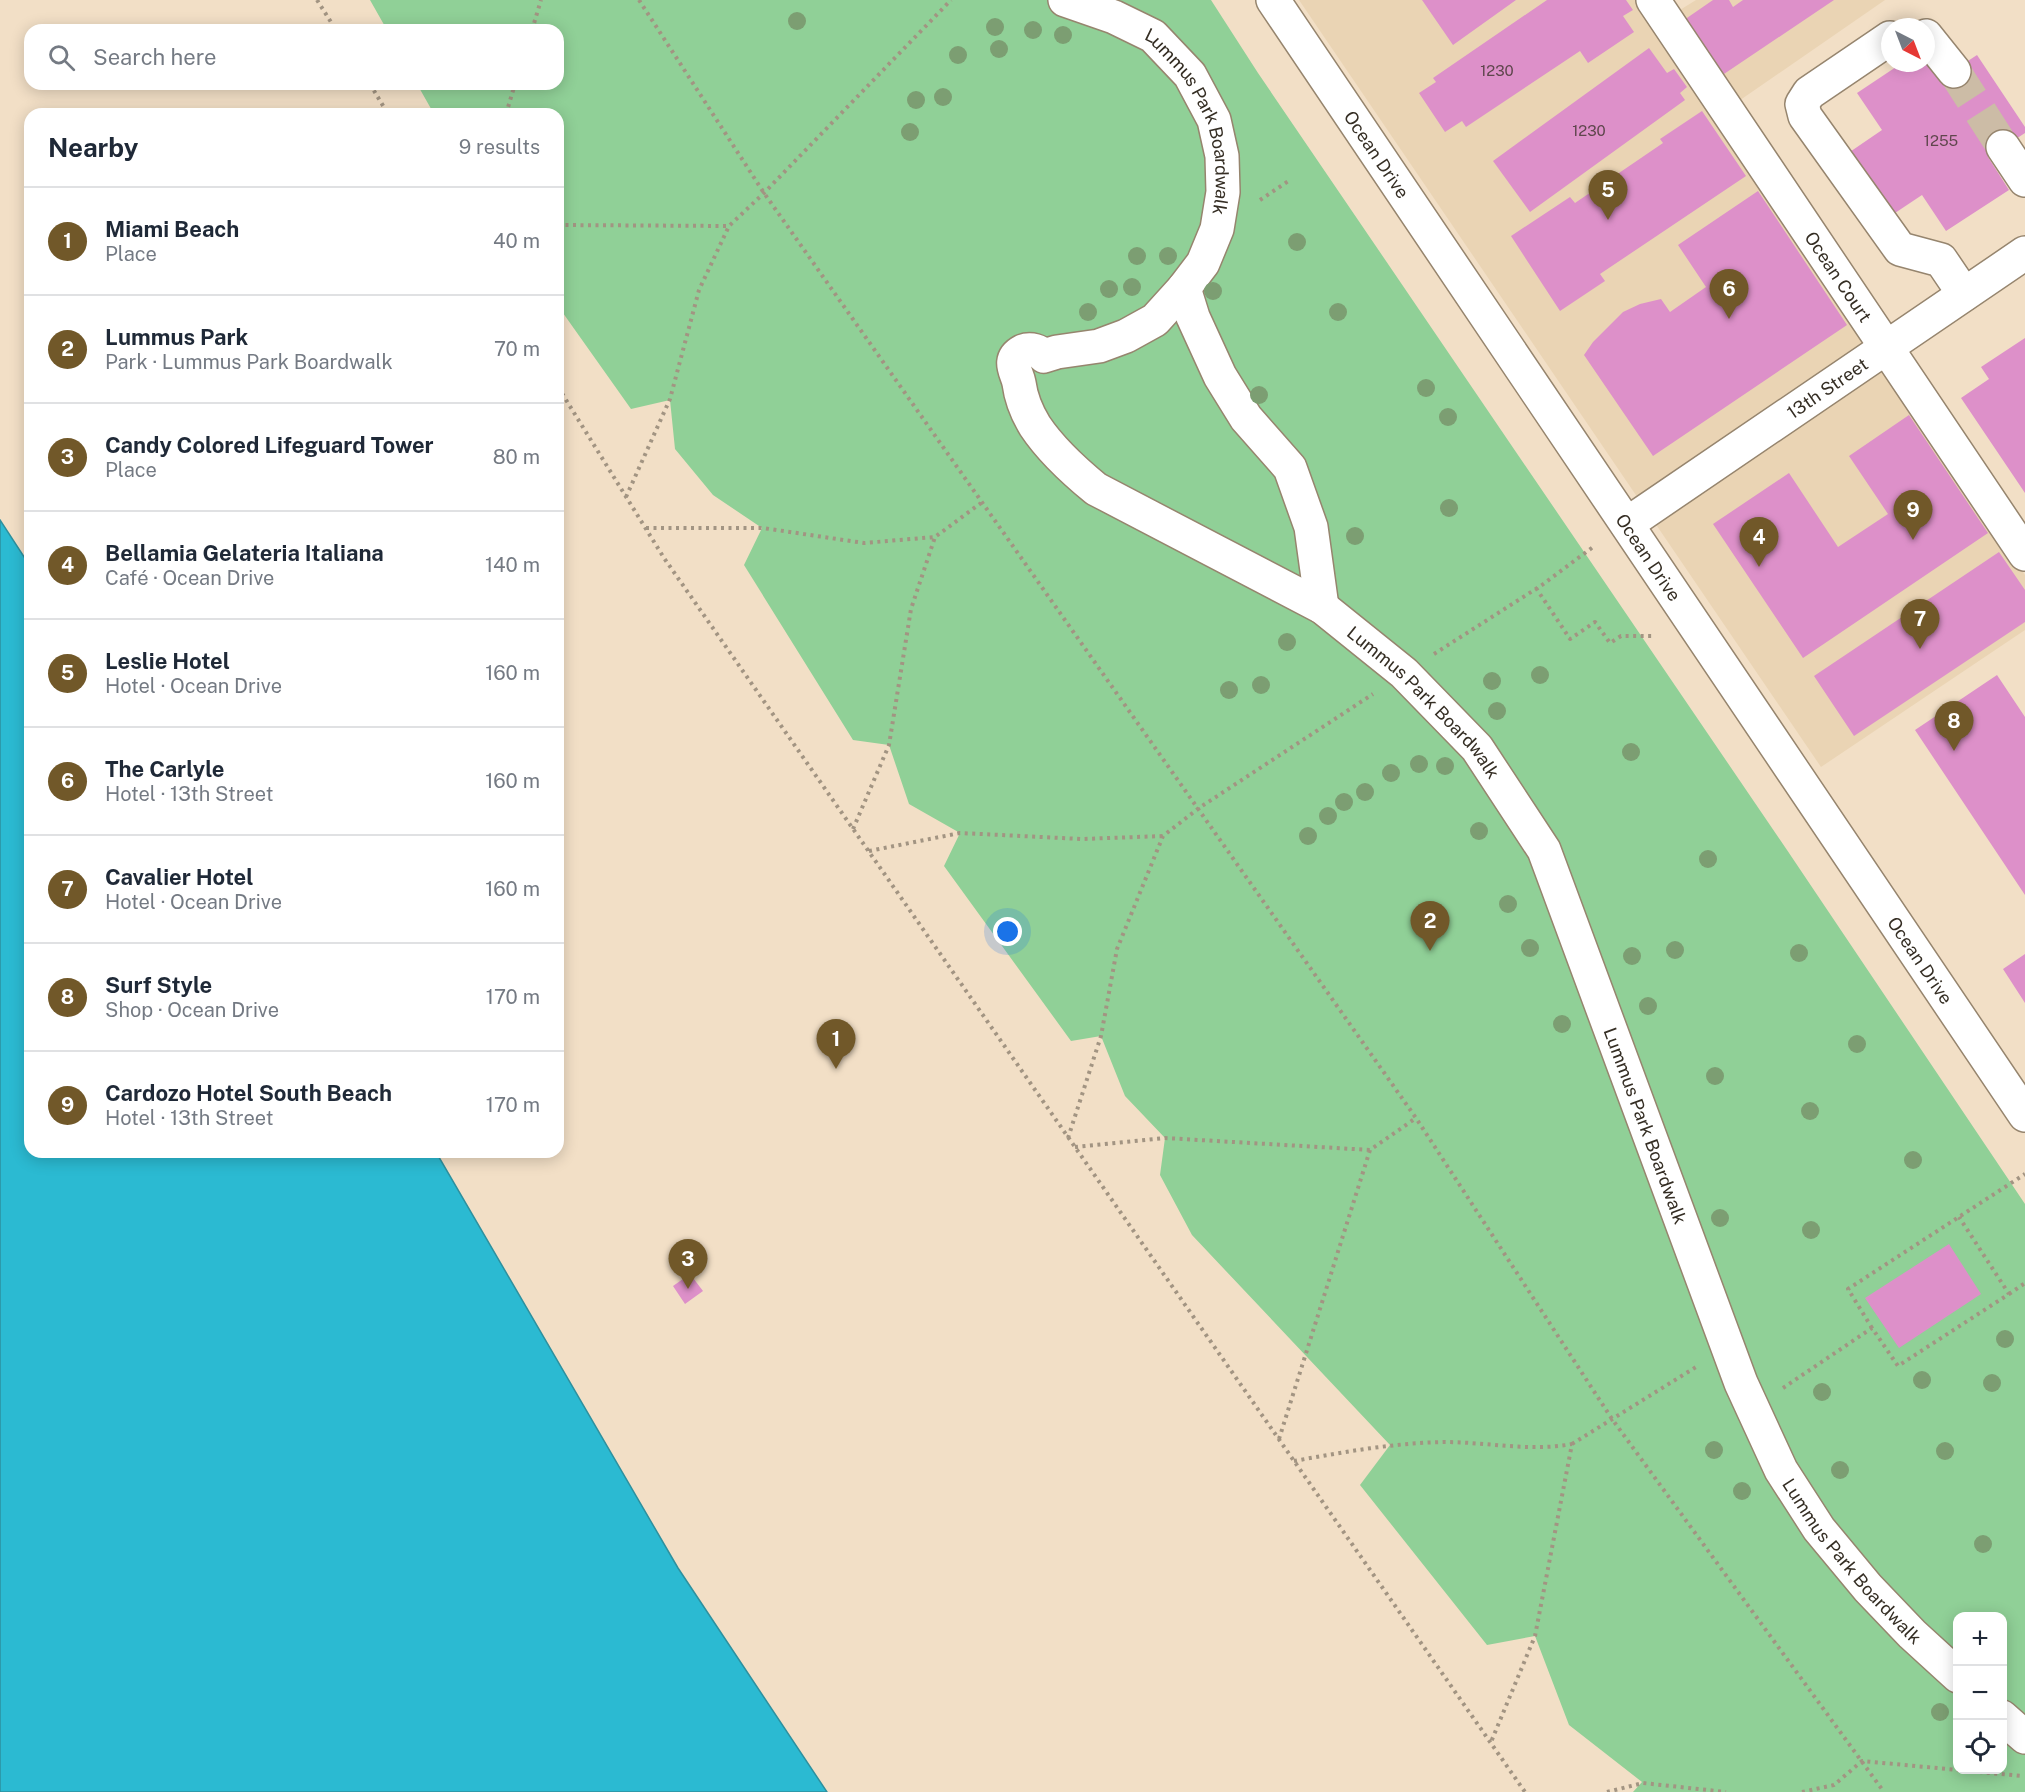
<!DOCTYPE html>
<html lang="en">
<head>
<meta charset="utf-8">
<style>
	:root { --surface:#fff; --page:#f6f6f7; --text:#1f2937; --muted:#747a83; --line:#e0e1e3; --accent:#715829 }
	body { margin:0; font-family:"Public Sans",sans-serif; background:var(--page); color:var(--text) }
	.controls { position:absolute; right:18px; bottom:18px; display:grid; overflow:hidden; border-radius:12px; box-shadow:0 3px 15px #0003 }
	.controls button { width:54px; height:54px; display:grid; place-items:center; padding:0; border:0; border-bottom:2px solid var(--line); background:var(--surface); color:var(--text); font:30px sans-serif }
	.compass { position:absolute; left:1881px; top:18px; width:54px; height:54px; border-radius:50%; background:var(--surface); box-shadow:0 3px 15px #0003; rotate:138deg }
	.you { position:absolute; left:1008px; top:932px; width:21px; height:21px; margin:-15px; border:4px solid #fff; border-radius:50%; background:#1a73e8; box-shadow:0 0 0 9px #1a73e833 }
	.badge { display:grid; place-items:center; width:39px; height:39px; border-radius:50%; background:var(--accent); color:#fff; font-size:20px; font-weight:700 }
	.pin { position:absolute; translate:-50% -50px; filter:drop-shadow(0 2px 3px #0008) }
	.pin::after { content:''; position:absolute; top:32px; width:21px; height:18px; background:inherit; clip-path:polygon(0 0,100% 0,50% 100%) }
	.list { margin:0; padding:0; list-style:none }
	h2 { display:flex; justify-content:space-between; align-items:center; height:78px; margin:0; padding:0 24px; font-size:26px }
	h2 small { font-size:20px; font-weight:400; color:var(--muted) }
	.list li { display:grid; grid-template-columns:39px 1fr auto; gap:18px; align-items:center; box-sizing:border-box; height:108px; padding:0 24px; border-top:2px solid var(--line) }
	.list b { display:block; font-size:22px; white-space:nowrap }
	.list p { margin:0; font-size:20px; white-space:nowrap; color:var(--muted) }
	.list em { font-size:20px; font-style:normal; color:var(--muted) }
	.icon { flex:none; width:33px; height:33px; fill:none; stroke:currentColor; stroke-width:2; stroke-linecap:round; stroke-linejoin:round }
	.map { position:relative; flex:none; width:2025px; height:1792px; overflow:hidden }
	.search { position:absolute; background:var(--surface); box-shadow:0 3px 15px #0003; left:24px; top:24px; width:540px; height:66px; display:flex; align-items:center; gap:15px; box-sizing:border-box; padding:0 21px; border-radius:18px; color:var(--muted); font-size:22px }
	.panel { position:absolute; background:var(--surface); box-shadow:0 3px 15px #0003; left:24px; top:108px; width:540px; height:1050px; border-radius:18px }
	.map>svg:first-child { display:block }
</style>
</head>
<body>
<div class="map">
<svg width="2025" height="1792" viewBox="0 0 2025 1792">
	<rect width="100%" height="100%" fill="#f2dfc6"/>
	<path fill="#ead4b4" d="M1299,0H1643L1659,23L1696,0H1885L1720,114L2025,575V630L1821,767Z"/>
	<path fill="#90d097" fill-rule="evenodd" d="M370,0H1211L1258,73L1787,850L2025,1204V1792H1633L1642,1782L1569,1725L1535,1636L1487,1645L1360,1485L1390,1445L1192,1235L1160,1175L1165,1138L1125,1096L1101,1036L1071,1041L944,866L960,833L909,804L889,745L853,740L744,565L762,528L713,495L675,449L670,400L631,409L558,306V114H434L417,84H558V30H387ZM1958,1616H2002V1770H1958Z"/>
	<path fill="#2bbad2" stroke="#2e909e" stroke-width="1.5" d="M0,520L30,566V1152H436L678,1568L827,1792H0Z"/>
	<path fill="#dd90c9" d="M1422,0H1516L1453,45Z
		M1547,0H1626L1633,10L1623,16L1634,32L1588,63L1580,51L1466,127L1462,121L1445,132L1419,93L1436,82L1433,78Z
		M1713,0H1729L1733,7L1743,0H1834L1721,76L1684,20Z
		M1649,48L1667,73L1674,69L1687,87L1680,93L1685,100L1530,212L1493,161Z
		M1977,55L2025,127V133L1988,157L2009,190L1946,231L1922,195L1883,221L1841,158L1882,130L1857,93L1902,63H1927L1939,80Z
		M1702,111L1746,176L1600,274L1605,281L1560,311L1511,236L1570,197L1575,203L1663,143L1660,139Z
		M1758,191L1847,325L1653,456L1584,355L1593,342L1623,312L1640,304L1661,299L1670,312L1706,287L1678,245Z
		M2025,338V493L1961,398L1989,379L1981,367Z
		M1909,415L1988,533L1803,658L1713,524L1789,473L1838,547L1888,514L1849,456Z
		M1999,552L2025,590V622L1854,736L1814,676Z
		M1997,675L2025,717V895L1915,730Z
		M2025,954V1003L2003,969Z
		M1949,1244L1981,1294L1899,1348L1865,1298Z
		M690,1274L703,1291L685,1304L673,1286Z"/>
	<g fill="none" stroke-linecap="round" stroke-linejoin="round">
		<path stroke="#ccbca6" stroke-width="33" stroke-dasharray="33 16" stroke-linecap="butt" d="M1954,71L2003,147"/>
		<defs>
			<g id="minor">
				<path id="s1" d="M1065,0L1114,17L1153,36L1190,75L1214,120L1222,156L1223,192L1217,229L1203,263L1184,288L1155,320L1126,336L1099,346L1057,352L1044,356C1039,351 1031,348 1023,351C1006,360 1017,372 1019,383C1021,398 1027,413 1035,426C1051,450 1074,471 1096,489L1322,607L1404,673L1477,748L1544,850L1741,1383L1781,1470L1819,1529L1868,1588L1912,1634L1958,1676"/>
				<path id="s2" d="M1273,0L2025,1115"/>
				<path id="s3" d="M1653,0L2025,554"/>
				<path d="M1926,36L1954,71"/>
				<path d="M1890,38L1809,93L1802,104L1805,116L1900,249L1941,260L1964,294"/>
				<path d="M2003,147L2025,180"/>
				<path d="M1184,288L1193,317L1220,376L1246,418L1290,468L1311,527L1322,607"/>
				<path id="s4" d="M1627,524L2025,253"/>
				<path d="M2002,1717L2025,1737"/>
			</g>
		</defs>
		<use href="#minor" stroke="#96856e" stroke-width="36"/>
		<path stroke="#a29482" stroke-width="4" stroke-dasharray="3 4.5" stroke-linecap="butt" d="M317,0L336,30
			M639,0L764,193L1416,1118L1612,1419L1884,1792
			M532,30L541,0
			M370,84L388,114
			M506,114L515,84
			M1260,200L1290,180
			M558,225L729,226L764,193L951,0
			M558,387L664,558L1525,1792
			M626,497L670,399L699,290L729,226
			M646,528H763L864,543L935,537L981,503
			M1536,588L1570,639L1595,622L1610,643L1621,636H1652
			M1434,654L1542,585L1593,547
			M853,829L889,745L911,609L935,537
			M869,851L960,833L1082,839L1163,836
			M1068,1138L1101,1036L1117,949L1163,836L1199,808L1373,694
			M1075,1147L1165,1138L1370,1150
			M2009,1294L2025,1283
			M1872,1328L1848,1289L2025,1174
			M1783,1388L1872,1328L1898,1366L2009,1294L1959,1217
			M1279,1439L1370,1150L1416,1118
			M1572,1444L1696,1367
			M1294,1461C1344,1452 1393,1443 1444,1442C1487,1442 1530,1452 1572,1444L1535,1636L1491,1742
			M1607,1792L1643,1783L1726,1792
			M1802,1792L1834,1785L1862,1761L2022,1776"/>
		<use href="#minor" stroke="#fff" stroke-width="33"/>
	</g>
	<g fill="#7c9e72">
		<circle cx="797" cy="21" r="9"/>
		<circle cx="995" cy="27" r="9"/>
		<circle cx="1033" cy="30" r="9"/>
		<circle cx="1063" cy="35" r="9"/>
		<circle cx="999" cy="49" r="9"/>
		<circle cx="958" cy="55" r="9"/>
		<circle cx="943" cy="97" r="9"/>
		<circle cx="916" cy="100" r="9"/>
		<circle cx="910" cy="132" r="9"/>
		<circle cx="1297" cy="242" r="9"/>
		<circle cx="1137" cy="256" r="9"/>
		<circle cx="1168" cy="256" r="9"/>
		<circle cx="1132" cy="287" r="9"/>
		<circle cx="1109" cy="289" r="9"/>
		<circle cx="1213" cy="291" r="9"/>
		<circle cx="1088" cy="312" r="9"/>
		<circle cx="1338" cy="312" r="9"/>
		<circle cx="1426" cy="388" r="9"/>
		<circle cx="1259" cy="395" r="9"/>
		<circle cx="1448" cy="417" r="9"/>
		<circle cx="1449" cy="508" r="9"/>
		<circle cx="1355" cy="536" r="9"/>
		<circle cx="1287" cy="642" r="9"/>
		<circle cx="1540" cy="675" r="9"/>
		<circle cx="1492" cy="681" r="9"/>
		<circle cx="1261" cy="685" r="9"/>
		<circle cx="1229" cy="690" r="9"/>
		<circle cx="1497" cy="711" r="9"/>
		<circle cx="1631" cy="752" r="9"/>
		<circle cx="1419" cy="764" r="9"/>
		<circle cx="1445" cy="766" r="9"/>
		<circle cx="1391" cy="773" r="9"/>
		<circle cx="1365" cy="792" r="9"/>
		<circle cx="1344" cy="802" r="9"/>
		<circle cx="1328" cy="816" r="9"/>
		<circle cx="1479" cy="831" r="9"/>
		<circle cx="1308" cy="836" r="9"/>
		<circle cx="1708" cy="859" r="9"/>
		<circle cx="1508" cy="904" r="9"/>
		<circle cx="1530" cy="948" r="9"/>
		<circle cx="1675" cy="950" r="9"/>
		<circle cx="1799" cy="953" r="9"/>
		<circle cx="1632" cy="956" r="9"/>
		<circle cx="1648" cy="1006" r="9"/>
		<circle cx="1562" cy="1024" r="9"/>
		<circle cx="1857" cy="1044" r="9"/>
		<circle cx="1715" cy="1076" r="9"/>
		<circle cx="1810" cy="1111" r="9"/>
		<circle cx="1913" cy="1160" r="9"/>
		<circle cx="1720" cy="1218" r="9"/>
		<circle cx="1811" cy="1230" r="9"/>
		<circle cx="2005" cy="1339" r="9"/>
		<circle cx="1922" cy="1380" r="9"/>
		<circle cx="1992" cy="1383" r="9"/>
		<circle cx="1822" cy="1392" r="9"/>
		<circle cx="1714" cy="1450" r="9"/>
		<circle cx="1945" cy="1451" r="9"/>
		<circle cx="1840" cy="1470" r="9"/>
		<circle cx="1742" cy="1491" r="9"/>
		<circle cx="1983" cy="1544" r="9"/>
		<circle cx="1940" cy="1712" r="9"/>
	</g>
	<g text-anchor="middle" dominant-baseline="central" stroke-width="5" stroke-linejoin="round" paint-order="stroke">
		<g font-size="15" fill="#5f464d">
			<text x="1497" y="70">1230</text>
			<text x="1589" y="130">1230</text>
			<text x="1941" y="140">1255</text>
		</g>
		<g font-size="18" fill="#352e24" stroke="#ffecd3">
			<text stroke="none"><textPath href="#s1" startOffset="192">Lummus Park Boardwalk</textPath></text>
			<text stroke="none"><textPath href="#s2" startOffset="186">Ocean Drive</textPath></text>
			<text stroke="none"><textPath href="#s3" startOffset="333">Ocean Court</textPath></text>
			<text stroke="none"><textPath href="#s4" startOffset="242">13th Street</textPath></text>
			<text stroke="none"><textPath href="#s2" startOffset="672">Ocean Drive</textPath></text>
			<text stroke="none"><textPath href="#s1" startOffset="1128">Lummus Park Boardwalk</textPath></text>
			<text stroke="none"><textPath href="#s2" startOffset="1158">Ocean Drive</textPath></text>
			<text stroke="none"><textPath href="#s1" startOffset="1614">Lummus Park Boardwalk</textPath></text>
			<text stroke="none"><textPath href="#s1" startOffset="2100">Lummus Park Boardwalk</textPath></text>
		</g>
	</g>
</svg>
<div class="controls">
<button>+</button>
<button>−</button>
<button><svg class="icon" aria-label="locate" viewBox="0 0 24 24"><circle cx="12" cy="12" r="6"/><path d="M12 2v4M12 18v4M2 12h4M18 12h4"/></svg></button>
</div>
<svg class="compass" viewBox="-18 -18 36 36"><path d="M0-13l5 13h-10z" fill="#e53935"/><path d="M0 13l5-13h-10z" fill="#747a83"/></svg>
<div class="you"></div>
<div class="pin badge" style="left:836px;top:1069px">1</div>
<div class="pin badge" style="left:1430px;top:951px">2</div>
<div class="pin badge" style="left:688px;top:1289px">3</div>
<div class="pin badge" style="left:1759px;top:567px">4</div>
<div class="pin badge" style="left:1608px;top:220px">5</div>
<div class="pin badge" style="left:1729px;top:319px">6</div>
<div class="pin badge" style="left:1920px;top:649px">7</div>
<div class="pin badge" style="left:1954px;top:751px">8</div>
<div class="pin badge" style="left:1913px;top:540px">9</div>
<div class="search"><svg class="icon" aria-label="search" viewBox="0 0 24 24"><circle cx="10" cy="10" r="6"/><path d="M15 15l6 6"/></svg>Search here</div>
<section class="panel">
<h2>Nearby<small>9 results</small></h2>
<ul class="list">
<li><span class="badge">1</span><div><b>Miami Beach</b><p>Place</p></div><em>40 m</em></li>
<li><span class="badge">2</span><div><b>Lummus Park</b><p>Park · Lummus Park Boardwalk</p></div><em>70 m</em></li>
<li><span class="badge">3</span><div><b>Candy Colored Lifeguard Tower</b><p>Place</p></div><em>80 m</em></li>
<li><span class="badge">4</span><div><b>Bellamia Gelateria Italiana</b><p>Café · Ocean Drive</p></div><em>140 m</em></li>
<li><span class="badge">5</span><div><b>Leslie Hotel</b><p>Hotel · Ocean Drive</p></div><em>160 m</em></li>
<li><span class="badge">6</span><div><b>The Carlyle</b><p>Hotel · 13th Street</p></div><em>160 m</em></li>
<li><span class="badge">7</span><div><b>Cavalier Hotel</b><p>Hotel · Ocean Drive</p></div><em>160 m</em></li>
<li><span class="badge">8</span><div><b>Surf Style</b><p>Shop · Ocean Drive</p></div><em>170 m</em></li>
<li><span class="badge">9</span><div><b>Cardozo Hotel South Beach</b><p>Hotel · 13th Street</p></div><em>170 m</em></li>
</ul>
</section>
</div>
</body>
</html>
